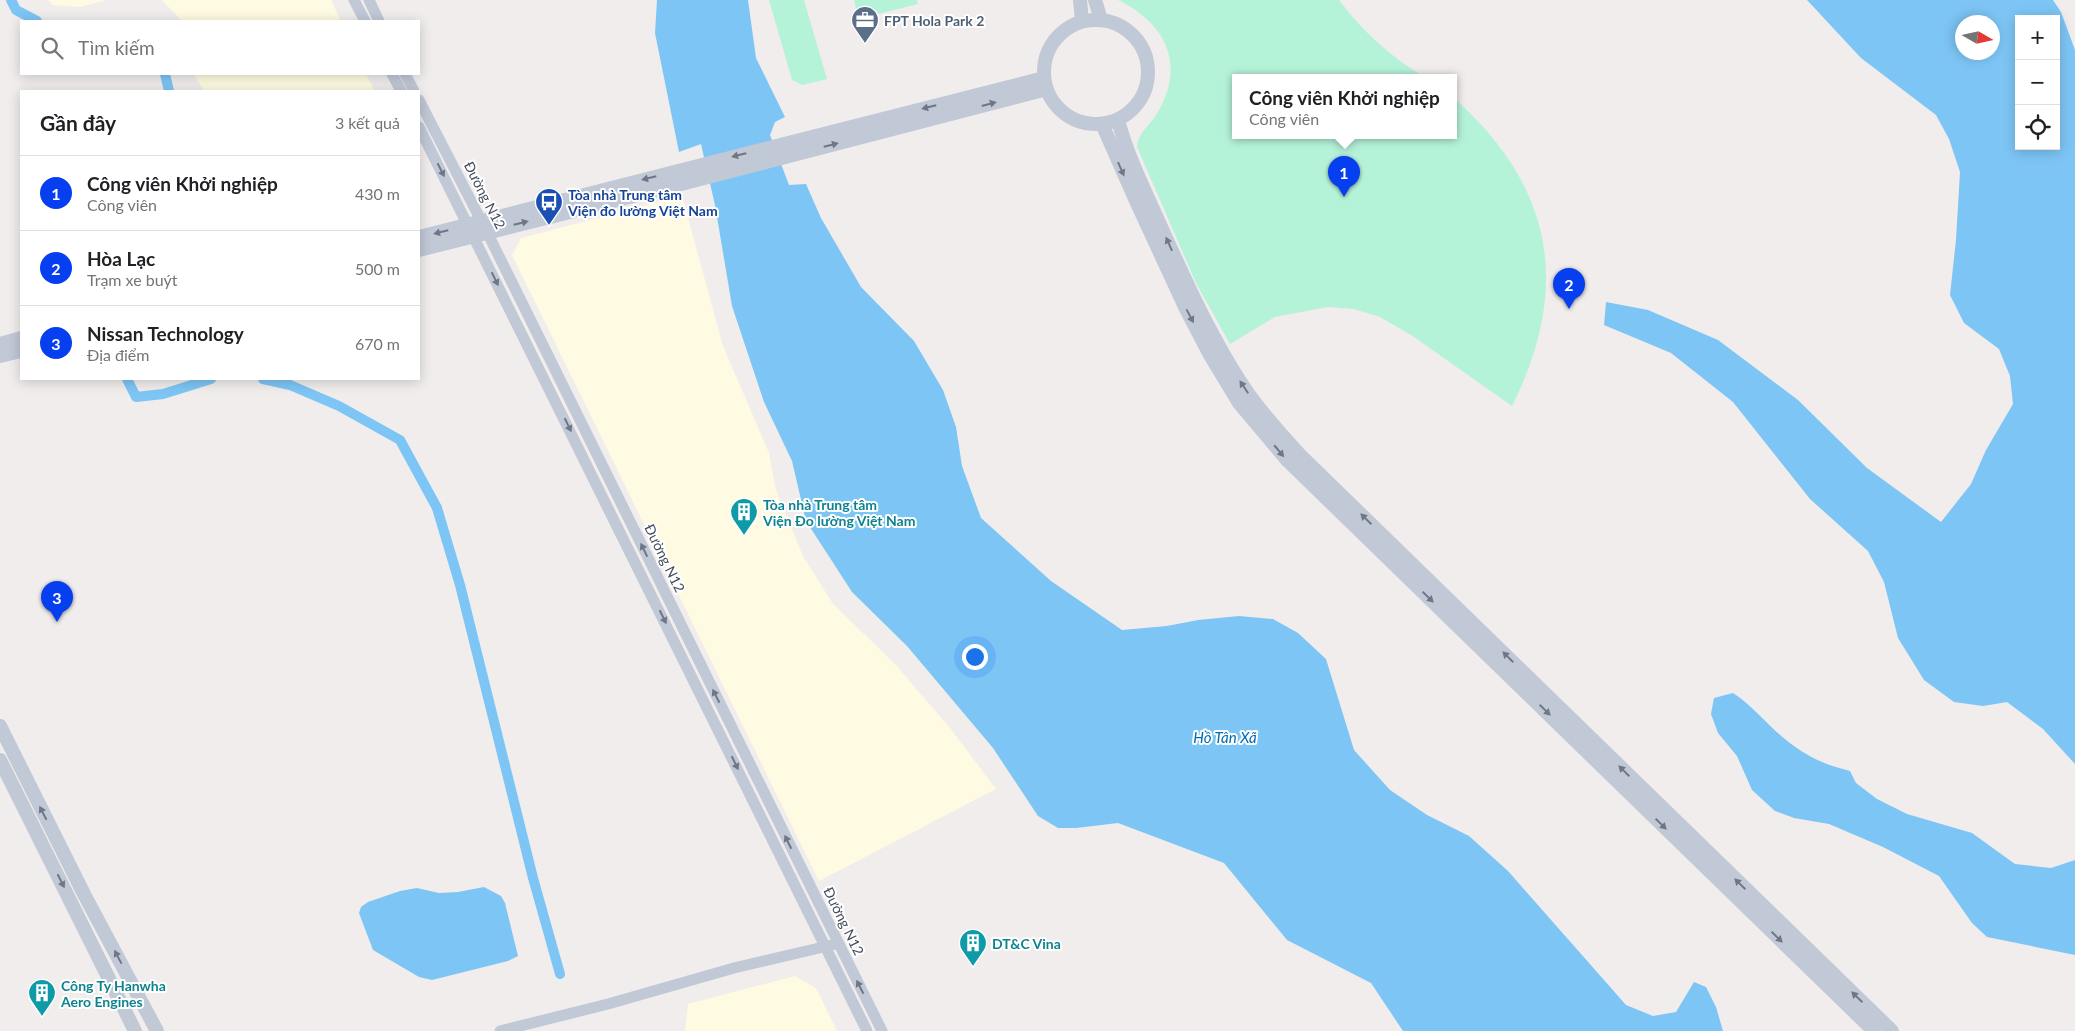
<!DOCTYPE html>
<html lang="vi">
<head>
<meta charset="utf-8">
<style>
	:root { --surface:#fff; --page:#f2f2f2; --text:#202124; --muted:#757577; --line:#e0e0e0; --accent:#063ff0 }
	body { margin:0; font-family:Lato,sans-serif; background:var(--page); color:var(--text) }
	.controls { position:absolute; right:15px; top:15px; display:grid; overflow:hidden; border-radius:0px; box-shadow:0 2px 12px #0003 }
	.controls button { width:45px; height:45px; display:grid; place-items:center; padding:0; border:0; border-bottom:1px solid var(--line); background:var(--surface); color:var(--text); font:25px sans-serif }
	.compass { position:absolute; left:1955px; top:15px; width:45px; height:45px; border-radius:50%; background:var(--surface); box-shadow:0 2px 12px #0003; rotate:99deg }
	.you { position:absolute; left:974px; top:656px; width:18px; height:18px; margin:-12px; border:4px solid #fff; border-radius:50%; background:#1a73e8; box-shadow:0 0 0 8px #1a73e833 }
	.badge { display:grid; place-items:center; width:32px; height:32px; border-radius:50%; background:var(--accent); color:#fff; font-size:16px; font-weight:700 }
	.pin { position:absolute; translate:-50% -41px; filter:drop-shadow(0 1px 2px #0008) }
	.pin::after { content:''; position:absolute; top:26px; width:18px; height:15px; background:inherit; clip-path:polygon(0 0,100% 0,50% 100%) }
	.popup { position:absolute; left:1232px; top:74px; width:225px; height:65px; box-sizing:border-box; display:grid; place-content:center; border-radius:0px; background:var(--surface); filter:drop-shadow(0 1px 4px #0005); font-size:16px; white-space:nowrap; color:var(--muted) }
	.popup b { font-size:19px; color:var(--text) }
	.popup::after { content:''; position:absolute; left:50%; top:100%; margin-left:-10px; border:10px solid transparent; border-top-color:var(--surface) }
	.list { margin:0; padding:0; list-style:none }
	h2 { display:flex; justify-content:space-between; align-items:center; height:65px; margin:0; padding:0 20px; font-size:21px }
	h2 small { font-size:16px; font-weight:400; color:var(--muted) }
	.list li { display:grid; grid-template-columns:32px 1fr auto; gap:15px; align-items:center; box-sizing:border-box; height:75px; padding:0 20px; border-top:1px solid var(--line) }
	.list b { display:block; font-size:19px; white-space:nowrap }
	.list p { margin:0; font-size:16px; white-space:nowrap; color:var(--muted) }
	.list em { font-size:16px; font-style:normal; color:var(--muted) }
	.icon { flex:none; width:28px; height:28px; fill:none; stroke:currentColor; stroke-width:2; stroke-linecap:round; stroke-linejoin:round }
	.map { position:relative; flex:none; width:2075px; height:1031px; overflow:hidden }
	.search { position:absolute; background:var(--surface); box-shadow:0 2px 12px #0003; left:20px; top:20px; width:400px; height:55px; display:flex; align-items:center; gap:12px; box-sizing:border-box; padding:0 18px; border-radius:0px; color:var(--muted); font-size:19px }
	.panel { position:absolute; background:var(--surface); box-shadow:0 2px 12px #0003; left:20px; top:90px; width:400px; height:290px; border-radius:0px }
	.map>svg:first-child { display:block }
</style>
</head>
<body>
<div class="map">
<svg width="2075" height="1031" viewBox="0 0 2075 1031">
	<rect width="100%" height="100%" fill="#f0edec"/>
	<path fill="#fefbe2" d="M48,0H106L80,7L52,5Z
		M162,0H331L341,21H182Z
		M194,74H366L375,91H204Z
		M682,196L723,346L769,453L776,491L803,556L833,604L894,663L950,728L996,789L819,881L512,255L521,238Z
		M795,976L816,988L837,1031H685L688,1004Z"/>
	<path fill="#b5f3d9" d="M769,0H804L827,79L802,85L792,80Z
		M854,0H917L918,4L858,19Z
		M1118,0H1339C1363,32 1392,58 1426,78H1235V136H1453V97C1553,186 1572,286 1512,406L1411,335L1380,317L1354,309L1328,307L1275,317L1230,344L1196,283L1137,147C1138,132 1151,125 1158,112C1186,63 1165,23 1118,0Z"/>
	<path fill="#7dc5f5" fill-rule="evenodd" d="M657,0H748L756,58L785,117L775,122L770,135L789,185L806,184L821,218L861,287L914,341L943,390L956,427L962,466L981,518L1051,581L1122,630L1167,626L1198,620L1239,616L1273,619L1298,633L1326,659L1354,750L1390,790L1427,815L1469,836L1508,871L1626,1005L1653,1016L1676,1012L1694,982L1706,987L1716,1007L1723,1031H1403L1371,983L1287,940L1224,863L1118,823L1076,828H1058L1038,816L993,748L907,646L852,592L806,521L792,461L764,402L732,306L715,205L701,144L679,152L655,33Z
		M1807,0H2053L2061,12L2075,50V764L2043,729L2007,702L1983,706L1954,702L1924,680L1898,638L1884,582L1868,551L1810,499L1733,402L1671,353L1604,325L1606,302L1648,310L1718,340L1798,400L1867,468L1941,522L1971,484L1986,450L2013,404L2010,376L1999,349L1964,323L1950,295L1956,240L1960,172L1949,139L1936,115L1861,58ZM2019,19H2056V146H2019ZM1962,22H1992V52H1962Z
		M1733,693C1756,708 1772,731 1794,746C1811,759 1830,766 1850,771L1856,783L1877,799L1907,814L1972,833L2015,864L2051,868L2075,860V955L1987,937L1972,923L1939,876L1883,847L1829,824L1794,818L1775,811L1752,790L1737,756L1718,733L1711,714L1714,698Z
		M484,887L501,896L505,903L518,956L508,961L432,980L419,977L373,950L359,913L361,907L368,902L400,891L417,888L439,893L458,892Z"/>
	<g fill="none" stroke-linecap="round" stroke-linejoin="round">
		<path stroke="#7dc5f5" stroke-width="10" d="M11,0L16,10L37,21
			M165,74L169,91
			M127,379L136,397L163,394L211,379
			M263,379L290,385L339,406L400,440L437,508L460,585L533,878L560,974"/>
		<path stroke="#c1c8d6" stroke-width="11" d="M354,0L365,21
			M369,0L379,21
			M392,74L401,91
			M405,74L414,91
			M419,100L487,232L882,1031
			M419,127L867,1031
			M500,1031L608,1004L734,968L832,945"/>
		<path stroke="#c1c8d6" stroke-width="14" d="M1080,0L1082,21
			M1095,0L1101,20
			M1044 72a52 52 0 1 1 104 0a52 52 0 1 1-104 0Z
			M1118,120C1128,158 1146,193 1162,229C1187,284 1211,338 1245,389C1261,413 1281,434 1301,456L1892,1031
			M1102,124L1136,201L1186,309L1210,355L1239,403L1287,460L1874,1031
			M419,237L1044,78
			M419,250L685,183L1047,89
			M0,344L21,338
			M0,356L21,351
			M0,726L85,896L157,1031
			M0,760L135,1031"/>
	</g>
	<defs><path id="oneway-solid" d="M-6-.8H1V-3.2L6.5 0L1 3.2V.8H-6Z" transform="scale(1.25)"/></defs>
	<g fill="#6f7787">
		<use href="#oneway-solid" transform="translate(989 104) rotate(-15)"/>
		<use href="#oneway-solid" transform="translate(929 107) rotate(166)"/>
		<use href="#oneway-solid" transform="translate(831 145) rotate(-14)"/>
		<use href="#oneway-solid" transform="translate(739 155) rotate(166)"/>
		<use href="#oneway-solid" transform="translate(1121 169) rotate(66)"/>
		<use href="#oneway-solid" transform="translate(441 170) rotate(63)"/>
		<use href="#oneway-solid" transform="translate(649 178) rotate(166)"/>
		<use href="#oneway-solid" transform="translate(521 223) rotate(-14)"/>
		<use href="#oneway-solid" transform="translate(441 232) rotate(166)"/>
		<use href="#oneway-solid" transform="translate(1169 244) rotate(-114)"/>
		<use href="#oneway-solid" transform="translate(495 279) rotate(64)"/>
		<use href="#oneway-solid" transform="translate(1190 316) rotate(62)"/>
		<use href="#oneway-solid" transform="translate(1244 387) rotate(-124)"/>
		<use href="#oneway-solid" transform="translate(568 425) rotate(64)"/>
		<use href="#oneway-solid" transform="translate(1279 451) rotate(50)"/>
		<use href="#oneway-solid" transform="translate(1366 519) rotate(-136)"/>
		<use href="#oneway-solid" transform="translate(644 550) rotate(-116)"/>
		<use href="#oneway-solid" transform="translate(1428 597) rotate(44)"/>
		<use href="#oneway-solid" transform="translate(663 617) rotate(64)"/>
		<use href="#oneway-solid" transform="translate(1508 657) rotate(-135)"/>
		<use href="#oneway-solid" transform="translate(716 696) rotate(-117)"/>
		<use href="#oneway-solid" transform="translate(1545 710) rotate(44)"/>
		<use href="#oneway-solid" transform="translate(735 763) rotate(64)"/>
		<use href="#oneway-solid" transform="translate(1624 771) rotate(-135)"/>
		<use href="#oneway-solid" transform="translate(43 813) rotate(-117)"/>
		<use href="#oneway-solid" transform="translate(1661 824) rotate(44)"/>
		<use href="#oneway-solid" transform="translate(788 842) rotate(-116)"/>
		<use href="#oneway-solid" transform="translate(61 881) rotate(63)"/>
		<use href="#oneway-solid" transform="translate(1740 884) rotate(-136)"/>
		<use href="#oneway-solid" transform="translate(1777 937) rotate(44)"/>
		<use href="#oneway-solid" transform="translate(118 957) rotate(-118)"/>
		<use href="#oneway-solid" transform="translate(860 987) rotate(-117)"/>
		<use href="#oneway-solid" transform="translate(1857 997) rotate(-136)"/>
	</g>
	<defs>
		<symbol id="office-pin" viewBox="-11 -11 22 30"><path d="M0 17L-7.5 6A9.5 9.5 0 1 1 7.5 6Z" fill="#5c6f8a" stroke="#fff"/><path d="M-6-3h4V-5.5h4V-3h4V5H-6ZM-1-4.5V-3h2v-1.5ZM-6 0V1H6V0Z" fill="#fff"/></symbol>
		<symbol id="bus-pin" viewBox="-11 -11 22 30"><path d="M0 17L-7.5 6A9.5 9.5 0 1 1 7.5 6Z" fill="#1a4fb4" stroke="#fff"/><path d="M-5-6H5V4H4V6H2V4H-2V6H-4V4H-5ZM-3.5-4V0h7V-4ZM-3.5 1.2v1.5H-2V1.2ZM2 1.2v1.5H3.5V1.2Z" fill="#fff"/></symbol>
		<symbol id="building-pin" viewBox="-11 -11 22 30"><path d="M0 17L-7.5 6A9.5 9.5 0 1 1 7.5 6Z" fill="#0f9aa8" stroke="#fff"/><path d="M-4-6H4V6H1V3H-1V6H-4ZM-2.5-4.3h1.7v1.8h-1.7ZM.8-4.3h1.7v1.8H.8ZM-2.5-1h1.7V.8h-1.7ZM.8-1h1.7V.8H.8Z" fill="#fff"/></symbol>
	</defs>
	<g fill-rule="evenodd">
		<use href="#office-pin" x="849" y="4" width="32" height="43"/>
		<use href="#bus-pin" x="533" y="186" width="32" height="43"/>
		<use href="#building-pin" x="728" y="496" width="32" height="43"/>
		<use href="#building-pin" x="957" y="927" width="32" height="43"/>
		<use href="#building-pin" x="26" y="977" width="32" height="43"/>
	</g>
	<g text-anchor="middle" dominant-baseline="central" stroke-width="4" stroke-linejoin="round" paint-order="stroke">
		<g font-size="14" font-weight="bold" fill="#4e5e75" stroke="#fff" text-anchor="start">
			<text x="884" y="20">FPT Hola Park 2</text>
		</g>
		<g font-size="14" font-weight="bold" fill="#164399" stroke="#fff" text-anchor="start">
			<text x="568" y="194">Tòa nhà Trung tâm<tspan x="568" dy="16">Viện đo lường Việt Nam</tspan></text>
		</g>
		<g font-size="14" fill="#434b5c" stroke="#fff">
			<text transform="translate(485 195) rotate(63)">Đường N12</text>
			<text transform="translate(665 558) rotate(64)">Đường N12</text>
			<text transform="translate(844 921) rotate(64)">Đường N12</text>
		</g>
		<g font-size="14" font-weight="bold" fill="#0d838f" stroke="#fff" text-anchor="start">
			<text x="763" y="504">Tòa nhà Trung tâm<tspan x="763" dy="16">Viện Đo lường Việt Nam</tspan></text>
			<text x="992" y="943">DT&amp;C Vina</text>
			<text x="61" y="985">Công Ty Hanwha<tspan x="61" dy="16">Aero Engines</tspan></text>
		</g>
		<g font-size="15" font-style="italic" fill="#006ab2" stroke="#fff">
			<text x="1225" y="737">Hồ Tân Xã</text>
		</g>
	</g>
</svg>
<div class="controls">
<button>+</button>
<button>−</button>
<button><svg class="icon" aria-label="locate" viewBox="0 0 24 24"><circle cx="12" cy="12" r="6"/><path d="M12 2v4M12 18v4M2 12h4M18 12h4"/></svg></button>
</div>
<svg class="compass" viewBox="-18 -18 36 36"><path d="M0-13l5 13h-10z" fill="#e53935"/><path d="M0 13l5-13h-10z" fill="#757577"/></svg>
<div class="you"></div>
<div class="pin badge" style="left:1344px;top:197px">1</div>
<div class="popup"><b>Công viên Khởi nghiệp</b>Công viên</div>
<div class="pin badge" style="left:1569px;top:309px">2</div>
<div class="pin badge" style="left:57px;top:622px">3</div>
<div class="search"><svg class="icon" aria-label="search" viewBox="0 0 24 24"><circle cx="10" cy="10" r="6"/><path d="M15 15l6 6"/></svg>Tìm kiếm</div>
<section class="panel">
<h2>Gần đây<small>3 kết quả</small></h2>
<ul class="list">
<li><span class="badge">1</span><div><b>Công viên Khởi nghiệp</b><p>Công viên</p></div><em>430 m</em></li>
<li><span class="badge">2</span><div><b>Hòa Lạc</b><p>Trạm xe buýt</p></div><em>500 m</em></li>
<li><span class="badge">3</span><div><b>Nissan Technology</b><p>Địa điểm</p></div><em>670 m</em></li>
</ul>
</section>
</div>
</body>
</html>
